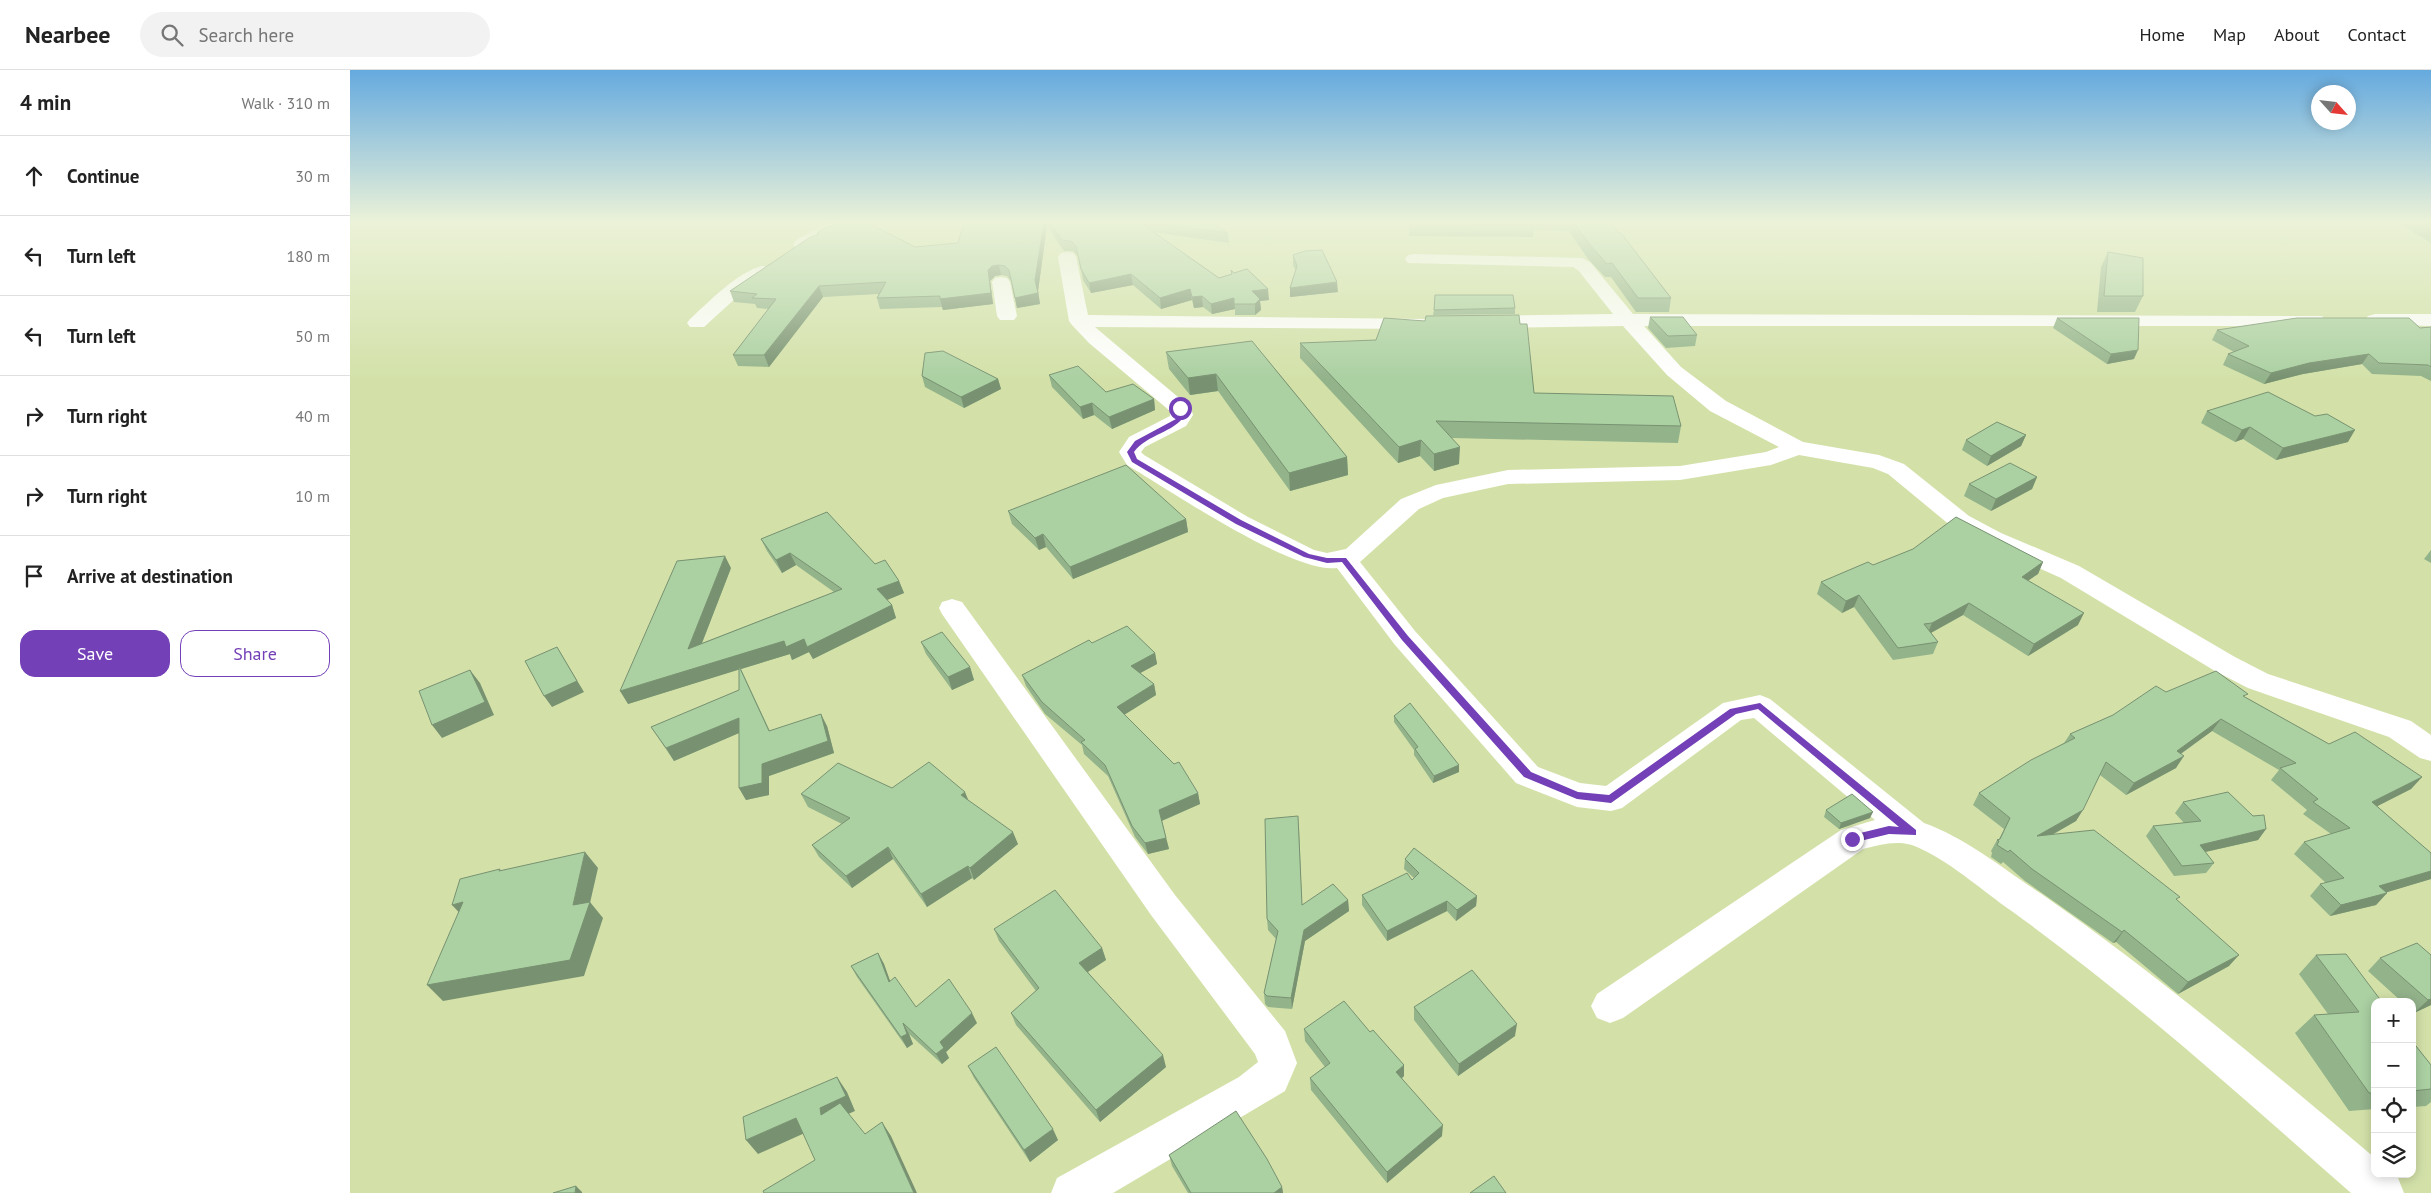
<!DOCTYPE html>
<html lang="en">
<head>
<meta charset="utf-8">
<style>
	:root { --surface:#fff; --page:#f2f2f2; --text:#222; --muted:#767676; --line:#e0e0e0; --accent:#7440b7 }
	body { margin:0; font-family:"PT Sans",sans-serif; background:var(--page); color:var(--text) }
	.controls { position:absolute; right:15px; bottom:15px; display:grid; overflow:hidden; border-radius:10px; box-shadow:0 2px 12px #0003 }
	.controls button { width:45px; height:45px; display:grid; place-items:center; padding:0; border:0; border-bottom:1px solid var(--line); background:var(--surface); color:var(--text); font:25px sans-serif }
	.compass { position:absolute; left:1961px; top:15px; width:45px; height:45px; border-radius:50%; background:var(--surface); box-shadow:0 2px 12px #0003; rotate:117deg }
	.stop { position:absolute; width:15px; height:15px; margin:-11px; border:4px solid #7440b7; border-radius:50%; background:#fff }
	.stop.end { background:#7440b7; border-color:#fff; box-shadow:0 1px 5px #0008 }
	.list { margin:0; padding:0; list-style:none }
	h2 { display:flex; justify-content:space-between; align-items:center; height:65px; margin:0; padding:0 20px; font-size:21px }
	h2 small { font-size:16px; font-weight:400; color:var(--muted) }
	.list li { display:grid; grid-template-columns:32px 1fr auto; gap:15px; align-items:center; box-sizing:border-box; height:80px; padding:0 20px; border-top:1px solid var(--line) }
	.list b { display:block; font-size:19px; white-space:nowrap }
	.list em { font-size:16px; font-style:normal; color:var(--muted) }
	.actions { display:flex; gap:10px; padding:15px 20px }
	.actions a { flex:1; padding:11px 0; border:1px solid var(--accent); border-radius:15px; text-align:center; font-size:18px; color:var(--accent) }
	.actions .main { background:var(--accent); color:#fff }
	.icon { flex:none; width:28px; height:28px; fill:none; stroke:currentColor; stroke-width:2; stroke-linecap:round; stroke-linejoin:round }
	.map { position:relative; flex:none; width:2081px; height:1123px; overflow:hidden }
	header { display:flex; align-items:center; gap:30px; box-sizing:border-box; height:70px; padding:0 25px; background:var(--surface); border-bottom:1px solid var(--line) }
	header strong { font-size:24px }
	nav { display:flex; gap:28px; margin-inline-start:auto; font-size:18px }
	.search { width:350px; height:45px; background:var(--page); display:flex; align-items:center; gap:12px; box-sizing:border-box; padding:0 18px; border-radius:28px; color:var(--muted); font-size:19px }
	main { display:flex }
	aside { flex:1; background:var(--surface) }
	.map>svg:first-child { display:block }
</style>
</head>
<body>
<header>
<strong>Nearbee</strong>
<div class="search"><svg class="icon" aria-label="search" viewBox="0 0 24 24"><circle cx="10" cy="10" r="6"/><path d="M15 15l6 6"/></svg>Search here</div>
<nav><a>Home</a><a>Map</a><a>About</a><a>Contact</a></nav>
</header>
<main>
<aside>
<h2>4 min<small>Walk · 310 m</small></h2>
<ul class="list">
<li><svg class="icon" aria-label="ahead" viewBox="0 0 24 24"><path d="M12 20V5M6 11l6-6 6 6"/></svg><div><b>Continue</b></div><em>30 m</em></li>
<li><svg class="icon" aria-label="left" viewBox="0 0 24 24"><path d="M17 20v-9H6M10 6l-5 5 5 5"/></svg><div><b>Turn left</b></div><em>180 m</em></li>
<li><svg class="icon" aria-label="left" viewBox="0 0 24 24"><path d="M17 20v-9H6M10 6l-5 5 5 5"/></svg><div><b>Turn left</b></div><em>50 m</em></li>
<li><svg class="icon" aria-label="right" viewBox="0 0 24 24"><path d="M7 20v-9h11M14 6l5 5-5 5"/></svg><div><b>Turn right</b></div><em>40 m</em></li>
<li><svg class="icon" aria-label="right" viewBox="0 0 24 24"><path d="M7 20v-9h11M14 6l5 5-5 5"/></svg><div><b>Turn right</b></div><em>10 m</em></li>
<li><svg class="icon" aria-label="arrive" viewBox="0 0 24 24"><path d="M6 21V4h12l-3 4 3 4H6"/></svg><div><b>Arrive at destination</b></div></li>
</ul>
<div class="actions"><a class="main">Save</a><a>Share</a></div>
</aside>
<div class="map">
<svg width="2081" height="1123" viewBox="0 0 2081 1123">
	<rect width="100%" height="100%" fill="#d3e1a9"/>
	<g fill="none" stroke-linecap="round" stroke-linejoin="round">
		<path fill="#fff" fill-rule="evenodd" d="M479,152H499L458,178H446L443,174L446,170Z
			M717,182L723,183L726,187L738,245L1077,249L1080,253L1077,257L1070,259L745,257L841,338L843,345L836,356L795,377L791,382L794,385L898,447L964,480L977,483L996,479L1051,429L1086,415L1158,400L1330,396L1416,382L1429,377L1360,341L1317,305L1273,256L1133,258L1126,256L1123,252L1126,248L1133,246L1263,244L1228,200L1223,197L1058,193L1055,189L1058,185L1064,184L1232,188L1240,192L1283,244L1972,246L1975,250L1972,254L1965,256H1294L1331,297L1376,331L1453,372L1529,385L1554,394L1619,446L1651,463L1729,496L1885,587L1918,604L2061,651L2081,665V691L2070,688L2039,667L1898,618L1865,601L1711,508L1633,473L1601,456L1538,404L1523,398L1449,385L1421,395L1330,410L1158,414L1093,428L1069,439L1010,492L1065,561L1188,697L1230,713L1256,716L1373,633L1410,625L1420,629L1574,753C1616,768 1652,798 1690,823C1807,904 1916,996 2025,1088V1104H2043L2048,1108L2054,1123H2001C1891,1026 1782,928 1663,842C1631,820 1598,789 1562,775C1546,770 1528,775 1513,779L1273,948L1260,953L1247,948L1241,936L1247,924L1491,760L1525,750L1404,648L1391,650L1272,738L1261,741L1227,737L1166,713L1045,575L987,498C941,503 821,421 777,395L769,382L779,367L820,346V341L739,273L722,255L719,251L708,187L711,183Z
			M412,196L418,197L421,201L418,205L388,226L354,257H340L337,253L340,249C359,232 387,202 412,196Z
			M651,207L657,208L660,212L667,246L664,250H650L647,246L642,212L645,208Z
			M2025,244H2081V256L2018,254L2015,250L2018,246Z
			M602,529L612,532L825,825L935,961L947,993L935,1021L763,1123H701L707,1108L889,1007L908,992L905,984L801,845L592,544L589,538L592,532Z"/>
	</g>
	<path fill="#93b38b" d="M614,152H859L878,163L879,173L803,162L869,208L884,203L919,230L910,231L911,240L905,245H885V239L862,244L853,237L844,238L842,230L811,239L783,215L741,223L733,210L728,186L723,181H714L697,156L688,221L690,234L667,238L661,211L657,206L651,205L645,206L640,211L643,234L593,240L592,237L530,239L527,228L529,224L473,227L419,297L388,296L383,285L419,239L407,238L405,234L384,232L380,221L468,165L467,163L504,155L565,177L608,173Z
		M1019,152H1259L1321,228L1319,242H1286L1261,207H1255L1238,189L1219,161L1183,160V167L1059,166V154L1019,153Z
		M2047,152H2081V173Z
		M1758,182L1793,226L1785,242H1747L1751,197Z
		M943,185L988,222L940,227L946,201L943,195Z
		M1165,238V244L1083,245L1084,240Z
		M1300,247L1347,265L1345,276L1316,278L1298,258Z
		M1707,248L1784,289L1757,294L1703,258Z
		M2081,257V311L2071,306L2022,304L2012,294L1953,304L1914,314L1873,295L1878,284L1884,282L1862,270L1867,260L2070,258Z
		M902,271L997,387L998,405L940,421L868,321L840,325L819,299L816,282Z
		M950,273L1184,323L1331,356L1328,373L1101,368L1109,394L1084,401L1070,386L1048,393L950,288Z
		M699,305L756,322L804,329L805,340L762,359L744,345L733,349L702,317Z
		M572,306L648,309L651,319L614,338L575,317Z
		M1857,341L1998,372L1926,390L1893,369L1885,372L1851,353Z
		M1676,365L1671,376L1637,396L1612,380L1616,370Z
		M1687,407L1682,419L1641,441L1614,426L1619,414Z
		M658,441L836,449L838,462L723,509L696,477L689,480L662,454Z
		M411,469L525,494L549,511L554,523L537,530L542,535L546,548L463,589L459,582L442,590L440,584L391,599L420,661L477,656L484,683L419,706V725L396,730L389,718V663L324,691L301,657L389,620V599L278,634L381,498L352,573L484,522L446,495L432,503L417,481Z
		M2081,480V493L2074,489Z
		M1693,492L1688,504L1678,510L1728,555L1678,586L1613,545L1581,563L1588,572L1583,584L1543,590L1504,537L1492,543L1467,524L1471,512L1523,495Z
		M571,572L620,597L624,610L602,620L576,584Z
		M742,573L805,583L807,594L790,603L804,614L806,625L774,645L848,723L850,734L812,751L819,779L798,784L785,767L758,706L734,684L732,675L695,644L676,616L672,605Z
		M1816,622L1895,627L1979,674L2072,707L2061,719L2027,736L2081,783V809L2036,822L2037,823L2026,835L1980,846L1960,826L1970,814L1976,813L1944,784L1954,772L1981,764L1953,744L1957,740L1921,710L1929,700L1862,661L1831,684L1826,698L1776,725L1750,705L1726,751L1704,764L1827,830L1879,896L1828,924L1766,872L1763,873L1675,811L1653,792L1651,794L1641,787L1642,783L1641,781L1647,770L1649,769L1654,759L1623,735L1629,723L1714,673L1720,664Z
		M1044,646L1109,695V702L1083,713L1064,685V680L1044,652Z
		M542,718L618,730L668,774L624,810L622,808L577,837L543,789L502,818L469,787L462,775L492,754L458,737L451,724Z
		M1833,732L1916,759L1908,770L1855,782L1864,793L1856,803L1824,806L1796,766L1803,756L1834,753L1825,743Z
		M1476,740L1520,748L1489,759L1474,747Z
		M949,758L952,834L998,830L999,841L955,871L942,939L918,937L915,934L914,923L926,869L918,860L917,849Z
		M1055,789L1127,826L1126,836L1106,851L1097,841L1037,871L1012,835V825L1062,810L1064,808L1054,799Z
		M644,859L752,878L756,890L738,902L816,997L750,1052L666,955L661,943L686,921L649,871Z
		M528,883L534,894L540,911L566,937L627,953L596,982L599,988L592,994L559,964L563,974L557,978L507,907L501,896Z
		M1966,885L2025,932V1039L1999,1041L1945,963L1964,945L1978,944L1949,904Z
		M2081,885V935L2064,943L2062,941V932H2052L2018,901L2030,888Z
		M1064,937L1165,966L1108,1006L1064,950Z
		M954,959L1054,1006L1052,1008L1092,1066L1037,1113L961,1020L960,1008L975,997L955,971Z
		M2062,971L2081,995V1032L2076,1036L2062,1037Z
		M618,996L708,1070L680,1092L624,1008Z
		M819,1085L932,1117L933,1123H838L822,1096Z"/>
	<path fill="#789271" d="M694,152H697V156L688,221L690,234L667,238L665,228L685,210Z
		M649,195L651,205L645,206L640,211L643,234L593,240L590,229L638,200L642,196Z
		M781,204L783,215L741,223L739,213Z
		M987,212L988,222L940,227V218Z
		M469,216L473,227L419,297L414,285Z
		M840,219L842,230L811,239L810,228Z
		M918,219L919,230L910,231L911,240L905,245V234L902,221Z
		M852,226L853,237L844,238L842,227Z
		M884,228L885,239L862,244L861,234Z
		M1788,280L1784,289L1757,294L1761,284Z
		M2019,284L2012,294L1953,304L1914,314L1921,303L1959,293Z
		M866,304L868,321L840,325L838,308Z
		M648,309L651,319L614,338L611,327Z
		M804,329L805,340L762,359L759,347Z
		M742,333L744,345L733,349L730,337Z
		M1900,357L1893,369L1885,372L1892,360Z
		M2005,360L1998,372L1926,390L1933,378Z
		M1676,365L1671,376L1637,396L1641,386Z
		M1071,370L1070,386L1048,393L1049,377Z
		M1110,377L1109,394L1084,401V384Z
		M997,387L998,405L940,421L939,403Z
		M1687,407L1682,419L1641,441L1646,429Z
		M836,449L838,462L723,509L720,497Z
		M693,464L696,477L689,480L685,468Z
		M440,483L446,495L432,503L426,490Z
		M375,486L381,498L345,591L338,579Z
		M1693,492L1688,504L1666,519L1672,507Z
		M549,511L554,523L532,532L527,519Z
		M1509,525L1504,537L1492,543L1496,531Z
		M1619,533L1613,545L1577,565L1582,553Z
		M542,535L546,548L463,589L459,582L442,590L440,584L391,599L425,673L391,599L278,634L270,621L434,571L454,569Z
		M1734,543L1728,555L1678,586L1684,574Z
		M207,577L234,622L202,637L194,626Z
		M805,583L807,594L783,607L781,596Z
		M620,597L624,610L602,620L598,607Z
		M120,600L130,613L144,645L92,668L82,655Z
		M804,614L806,625L769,648L767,637Z
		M471,644L477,656L484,683L419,706V725L396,730L389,718L412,694Z
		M389,648L396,660L324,691L316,678Z
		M1871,649L1862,661L1819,692L1827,681Z
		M1834,686L1826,698L1776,725L1784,713Z
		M1109,695V702L1083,713L1084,706Z
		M2072,707L2061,719L2012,744L2022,732Z
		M615,722L620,734L611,725Z
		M848,723L850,734L811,751L809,740Z
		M1733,740L1726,751L1680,777L1687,766Z
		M1523,742L1520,748L1489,759L1491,753Z
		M1916,759L1908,770L1842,785L1850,775Z
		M663,762L668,774L624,810L620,798Z
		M816,768L819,779L798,784L795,773Z
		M538,777L543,789L502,818L496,806Z
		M235,782L248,798L240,833V832L253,848L234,906L93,931L77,915L223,835Z
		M618,796L622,808L577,837L571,824Z
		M2081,801V809L2018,828L2029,816Z
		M2037,823L2026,835L1980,846L1991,835Z
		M1127,826L1126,836L1106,851L1107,840Z
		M998,830L999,841L955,871L942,939L941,928L954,860Z
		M1097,831V841L1037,871V861Z
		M113,832L117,851L102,835Z
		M1774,860L1766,872L1763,873L1772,862Z
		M752,878L756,890L733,905L729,893Z
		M528,883L534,894L544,922L539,912Z
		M1889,885L1879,896L1828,924L1838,912Z
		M2081,929V935L2064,943L2078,930Z
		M622,943L627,953L596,982L599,988L592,994L586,984L590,972Z
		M553,953L559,964L563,974L557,978L551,967Z
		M1167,954L1165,966L1108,1006L1109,994Z
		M813,985L816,997L750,1052L746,1040Z
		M1054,995V1006L1046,1013V1002Z
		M487,1007L497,1022L505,1041L480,1052L471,1045L470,1038Z
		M446,1048L457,1062L408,1084L396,1070Z
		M532,1052L541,1066L567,1123H564Z
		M1093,1055L1092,1066L1037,1113V1102Z
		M703,1059L708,1070L680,1092L674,1080Z
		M226,1116L232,1122V1123H225Z
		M932,1117L933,1123H924Z"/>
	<path fill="#abd0a2" stroke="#789271" d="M498,152H500L504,155L514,152H516L565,177L608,173L614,152H694L685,210L688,223L665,228L659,200L655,196L649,195L642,196L638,200L641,223L590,229V226L527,228L536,212L469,216L414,285H383L426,229L402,228L407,224L380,221L459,168L469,164L467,163L474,158Z
		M699,152H789L869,208L882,204L881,200L884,203L897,199L918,219L902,221L910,229L905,234H884V228L861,234L852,226L842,227L840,219L810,228L781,204L739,213L731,199L726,176L721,171L712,170Z
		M801,152H859L878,163Z
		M1059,152H1184V154L1059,153Z
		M1223,152H1259L1269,163H1271L1321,228H1288L1262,193L1257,194L1240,175Z
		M2070,152H2081V158Z
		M972,180L987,212L940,218L947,196L943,185L955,181Z
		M1758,182L1793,188V226H1754Z
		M1085,225H1163L1165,238L1084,240Z
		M1169,245L1170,254H1177L1184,323L1323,326L1331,356L1086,351L1110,377L1084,384L1071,370L1049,377L950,273L1026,270L1034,248L1075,251L1076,246Z
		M1300,247H1333L1347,265L1318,266Z
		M1707,248H1789L1788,280L1761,284Z
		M1947,248H2059L2070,258L2081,257V297L2078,295L2029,293L2019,284L1959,293L1921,303L1878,284L1899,276L1867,260Z
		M902,271L997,387L939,403L866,304L838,308L816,282Z
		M593,281L648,309L611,327L572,306L575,283Z
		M728,296L756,322L783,314L804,329L759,347L742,333L730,337L699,305Z
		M1918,322L1965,346L1977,344L2005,360L1933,378L1900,357L1892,360L1857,341Z
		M1647,352L1676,365L1641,386L1616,370Z
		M1660,393L1687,407L1646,429L1619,414Z
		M776,395L836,449L720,497L693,464L685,468L658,441Z
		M477,442L525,494L535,490L549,511L527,519L542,535L457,577L454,569L436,577L434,571L270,621L327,491L375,486L338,579L492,519L440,483L426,490L411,469Z
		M1606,447L1693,492L1672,507L1734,543L1684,574L1619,533L1582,553L1574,554L1588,572L1548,578L1509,525L1496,531L1471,512L1518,492L1523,495L1563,479Z
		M777,556L805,583L781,596L804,614L767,637L824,694L829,692L848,723L809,740L816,768L795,773L782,756L755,695L731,672L735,670L692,632L672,605L739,570L742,573Z
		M592,562L620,597L598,607L571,572Z
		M207,577L227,611L194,626L175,591Z
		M389,596L419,661L471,644L478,671L412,694V713L389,718V648L316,678L301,657L389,620Z
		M120,600L135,632L82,655L69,621Z
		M1866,601L1898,624L1893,626L1979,674L2005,662L2072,707L2022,732L2081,783V801L2029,816L2037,823L1991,835L1970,814L1994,808L1954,772L2000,758L1963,732L1968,729L1930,698L1946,693L1871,649L1827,681L1834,686L1784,713L1756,692L1733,740L1687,766L1744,760L1830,827L1826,829L1889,885L1838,912L1774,860L1772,862L1682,799L1660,780L1658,782L1647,775L1649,771L1647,770L1650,769L1660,748L1629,723L1681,690L1725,668L1720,664L1763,645L1806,616L1816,622Z
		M1060,633L1109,695L1084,706L1065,679L1068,677L1044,646Z
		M579,692L615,722L611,725L663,762L620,798L618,796L571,824L538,777L496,806L462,775L500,748L451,724L488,693L542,718Z
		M1878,722L1903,746L1914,745L1916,759L1850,775L1864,793L1832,796L1803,756L1851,751L1833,732Z
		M1502,724L1523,742L1491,753L1476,740Z
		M948,746L952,835L983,814L998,830L954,860L941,928L917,926L914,923L928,861L917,849L915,749Z
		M1064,778L1127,826L1107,840L1097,831L1037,861L1012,825L1057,803L1062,810L1069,803L1055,789Z
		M235,782L223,835L240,832L220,890L77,915L113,832L102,835L110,809L150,799L149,801Z
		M705,820L752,878L729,893L813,985L746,1040L661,943L689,918L644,859Z
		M2067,873L2081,885V929L2078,930L2030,888Z
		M528,883L539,912L545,907L566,937L599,909L622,943L590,972L594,978L586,984L553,953L557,964L551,967L501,896Z
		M1996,884L2032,932H2025V1023H2019L1964,945L2009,942L1966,885Z
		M1122,900L1167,954L1109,994L1064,937Z
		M994,931L1020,962L1023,960L1054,995L1046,1002L1093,1055L1037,1102L960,1008L980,993L954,959Z
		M2062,971L2081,995V1019L2062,1021Z
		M646,977L703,1059L674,1080L618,996Z
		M487,1007L496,1026L470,1038L471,1045L490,1033L515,1064L532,1052L564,1123H414L413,1121L465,1090L446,1048L396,1070L393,1047Z
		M886,1041L917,1089L932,1117L924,1123H841L819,1085Z
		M1144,1106L1156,1123H1120Z
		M226,1116L225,1123H203Z"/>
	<linearGradient id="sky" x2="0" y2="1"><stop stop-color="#65aadf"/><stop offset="0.49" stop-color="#ebf2d8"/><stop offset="1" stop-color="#ebf2d8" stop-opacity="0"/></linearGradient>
	<rect width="2081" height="309" fill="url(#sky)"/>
	<path fill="#7440b7" d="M827,336H832L835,345C824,363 797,364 784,382L787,389L891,450L959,484L977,488H996L1058,566L1181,702L1228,722L1259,725L1380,639L1410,633L1566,760V765L1539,764L1502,773L1499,772L1498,769L1502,765L1539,756L1549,757L1408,639L1386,644L1261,733L1227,729L1174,707L1052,570L992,492L977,493L954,487L886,454L782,392L777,382L785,371L826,349L829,345Z"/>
</svg>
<div class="controls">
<button>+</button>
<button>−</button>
<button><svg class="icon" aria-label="locate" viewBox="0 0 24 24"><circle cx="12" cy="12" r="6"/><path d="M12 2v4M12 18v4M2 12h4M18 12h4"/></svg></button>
<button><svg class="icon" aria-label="layers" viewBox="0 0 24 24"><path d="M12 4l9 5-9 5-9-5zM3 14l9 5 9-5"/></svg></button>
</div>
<svg class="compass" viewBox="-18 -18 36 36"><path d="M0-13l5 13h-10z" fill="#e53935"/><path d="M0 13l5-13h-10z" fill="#767676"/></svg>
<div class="stop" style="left:830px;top:338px"></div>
<div class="stop end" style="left:1502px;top:769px"></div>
</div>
</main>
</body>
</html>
